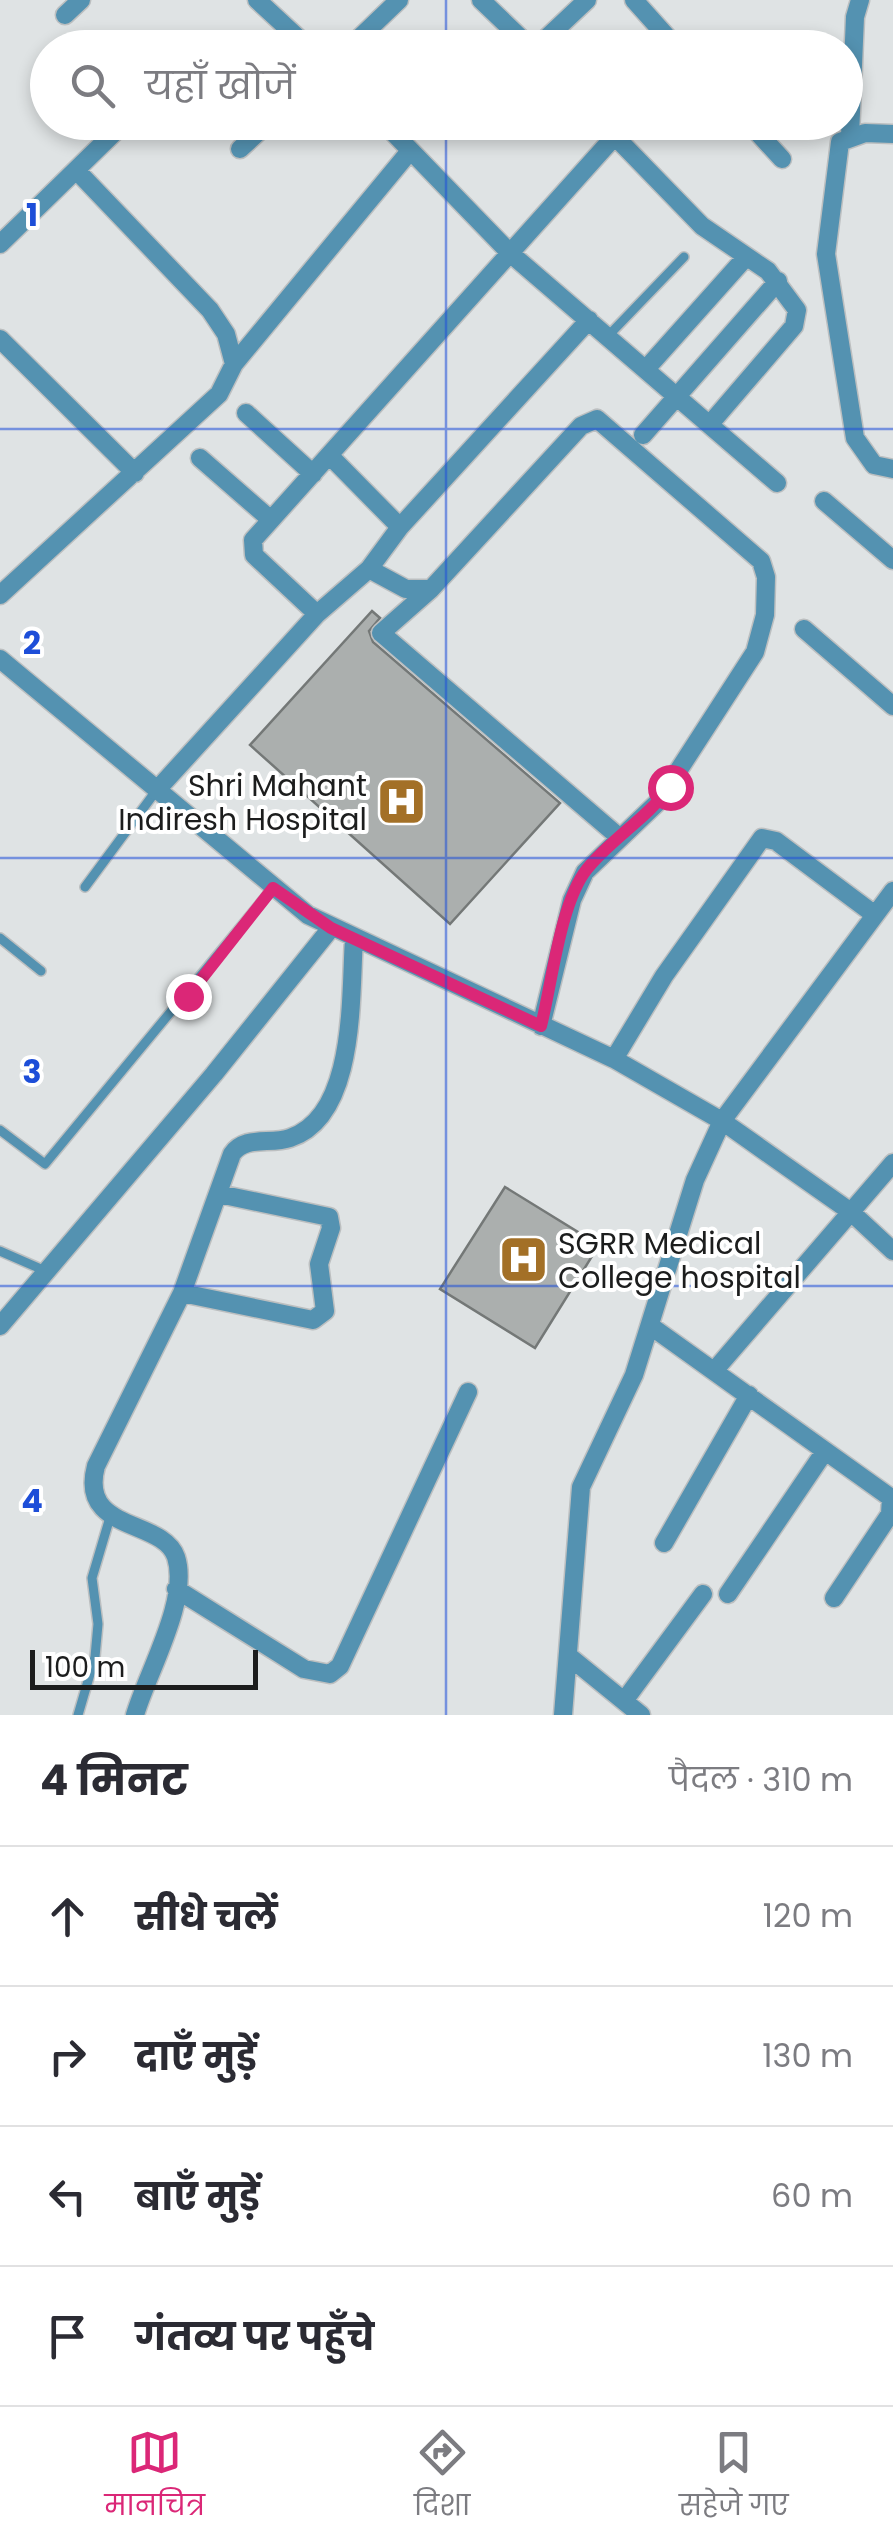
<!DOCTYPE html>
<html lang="hi">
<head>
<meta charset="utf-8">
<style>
	:root { --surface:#fff; --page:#f2f2f3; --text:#2b2b33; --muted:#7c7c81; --line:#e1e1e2; --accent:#db2777 }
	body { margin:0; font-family:Poppins,"Noto Sans Devanagari",sans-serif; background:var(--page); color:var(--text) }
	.scale { position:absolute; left:30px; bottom:25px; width:228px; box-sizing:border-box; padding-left:10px; border:5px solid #1c1d1d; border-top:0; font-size:28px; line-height:35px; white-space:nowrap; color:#1c1d1d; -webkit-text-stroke:8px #fff; paint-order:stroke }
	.stop { position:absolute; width:30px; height:30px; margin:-22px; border:8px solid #db2777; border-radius:50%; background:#fff }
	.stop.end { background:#db2777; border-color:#fff; box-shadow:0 2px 10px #0008 }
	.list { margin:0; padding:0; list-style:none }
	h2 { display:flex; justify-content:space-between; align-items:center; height:130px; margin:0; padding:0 40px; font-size:42px }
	h2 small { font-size:32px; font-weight:400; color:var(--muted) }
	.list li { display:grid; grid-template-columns:65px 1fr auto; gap:30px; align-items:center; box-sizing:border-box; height:140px; padding:0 40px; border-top:2px solid var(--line) }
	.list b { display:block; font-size:38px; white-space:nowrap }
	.list em { font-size:32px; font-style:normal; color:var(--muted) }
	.icon { flex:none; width:55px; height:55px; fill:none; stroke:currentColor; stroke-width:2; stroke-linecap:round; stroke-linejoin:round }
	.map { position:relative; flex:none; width:893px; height:1715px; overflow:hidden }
	.search { position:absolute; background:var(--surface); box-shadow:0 5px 15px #0003; left:30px; right:30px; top:30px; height:110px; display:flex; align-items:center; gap:25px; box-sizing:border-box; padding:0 35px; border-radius:55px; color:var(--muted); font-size:38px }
	.sheet { height:690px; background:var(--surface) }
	nav { display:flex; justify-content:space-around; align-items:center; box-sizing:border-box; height:140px; border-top:2px solid var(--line); background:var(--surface); font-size:28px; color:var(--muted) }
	nav a { display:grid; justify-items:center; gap:5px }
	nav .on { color:var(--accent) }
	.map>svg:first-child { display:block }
</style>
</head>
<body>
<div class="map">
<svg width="893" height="1715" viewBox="0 0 893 1715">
	<rect width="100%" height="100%" fill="#dfe3e4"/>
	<path fill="#abafae" stroke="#747877" stroke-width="2.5" d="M372,611L380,618L369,631L373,642L560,803L450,924L250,745Z
		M505,1187L599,1245L535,1348L440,1289Z"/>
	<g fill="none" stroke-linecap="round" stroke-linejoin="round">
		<defs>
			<path id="lane" d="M608,336L684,257
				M85,887L156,791
				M0,938L41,971
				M0,1130L45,1164L273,888
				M0,1251L48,1272
				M78,1715L95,1657L98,1624L92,1578L111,1514"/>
			<path id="street" d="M257,0L309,48
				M481,0L531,48
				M634,0L677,48
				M65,15L81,0
				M349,48L399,0
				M536,48L587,0
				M383,122L510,253L777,483
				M601,122L702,226L768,271L797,310L794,326L710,424
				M748,122L782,159
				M893,134L865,133L840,142L826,254L855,438L874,465L893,469
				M850,136L855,17L860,0
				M240,149L269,122
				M0,244L125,122
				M0,339L135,473
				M234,364L410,151
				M646,369L746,257
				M246,413L313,474
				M643,435L778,281
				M330,456L400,527
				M200,458L271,520
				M824,501L893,560
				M369,569L406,589H431L581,426L597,419L761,561L766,577L765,615L755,652L658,802L585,872L572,900L541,1026
				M431,589L381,633L619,837
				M0,595L219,394L234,364L226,334L210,310L78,172
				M317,614L254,555L253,540L614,137
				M804,629L893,706
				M0,659L308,915L614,1059L722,1121L851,1212L893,1251
				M156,791L317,614L369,569L400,527L589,320
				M614,1059L664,976L762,838L776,841L875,915
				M182,1293L313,1320L325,1311L319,1264L331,1228L329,1217L219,1194
				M0,1326L214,1074L331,928
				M652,1327L891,1498L890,1514L834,1598
				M714,1371L893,1163
				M664,1543L749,1395
				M176,1589L304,1669L330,1674L340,1666L468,1392
				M728,1594L825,1451
				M571,1658L641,1715
				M624,1701L703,1594
				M135,1715C147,1673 190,1600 176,1557C163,1518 78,1533 96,1466L182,1293L232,1154C245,1135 270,1145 290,1138C357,1116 350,994 354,939
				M563,1715L581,1487L634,1375L695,1180L722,1121L893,891"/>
		</defs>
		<use href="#lane" stroke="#bcbfc0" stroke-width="12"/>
		<use href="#street" stroke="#bcbfc0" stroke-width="21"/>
		<use href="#lane" stroke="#5492b1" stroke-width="9"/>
		<use href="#street" stroke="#5492b1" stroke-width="18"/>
	</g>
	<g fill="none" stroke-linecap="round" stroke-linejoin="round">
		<path stroke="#db2777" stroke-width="12" d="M188,996L273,888L331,928L541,1026C552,983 560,903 587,869C611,839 646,819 670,787"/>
	</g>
	<path fill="none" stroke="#1d4ed8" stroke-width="2.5" stroke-opacity="0.55" d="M446,0V48M446,122V1715M0,429H893M0,858H893M0,1286H893"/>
	<defs>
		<symbol id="hospital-square" viewBox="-11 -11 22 22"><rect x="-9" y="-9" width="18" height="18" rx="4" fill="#a37027" stroke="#fff"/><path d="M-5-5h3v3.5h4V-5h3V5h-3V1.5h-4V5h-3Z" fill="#fff"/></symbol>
	</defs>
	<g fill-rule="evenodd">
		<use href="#hospital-square" x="374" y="774" width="55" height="55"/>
		<use href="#hospital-square" x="496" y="1232" width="55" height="55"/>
	</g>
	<g text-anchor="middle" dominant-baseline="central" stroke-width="8" stroke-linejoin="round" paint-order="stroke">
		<g font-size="30" fill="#1c1d1d" stroke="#fff" text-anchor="end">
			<text x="367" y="785">Shri Mahant<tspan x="367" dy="34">Indiresh Hospital</tspan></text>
			<text x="558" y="1243" text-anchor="start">SGRR Medical<tspan x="558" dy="34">College hospital</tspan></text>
		</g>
	</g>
	<g font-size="32" text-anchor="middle" font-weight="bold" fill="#1d4ed8" stroke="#fff" stroke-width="8" stroke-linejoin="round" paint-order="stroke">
		<text x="32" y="226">1</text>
		<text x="32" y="654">2</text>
		<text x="32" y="1083">3</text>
		<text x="32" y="1512">4</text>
	</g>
</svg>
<div class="scale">100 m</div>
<div class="stop" style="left:670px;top:787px"></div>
<div class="stop end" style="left:188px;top:996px"></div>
<div class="search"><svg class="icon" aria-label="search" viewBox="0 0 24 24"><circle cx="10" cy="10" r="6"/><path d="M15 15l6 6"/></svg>यहाँ खोजें</div>
</div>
<section class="sheet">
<h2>4 मिनट<small>पैदल · 310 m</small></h2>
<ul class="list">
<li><svg class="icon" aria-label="ahead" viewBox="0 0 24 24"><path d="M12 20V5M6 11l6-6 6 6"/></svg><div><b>सीधे चलें</b></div><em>120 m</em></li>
<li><svg class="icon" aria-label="right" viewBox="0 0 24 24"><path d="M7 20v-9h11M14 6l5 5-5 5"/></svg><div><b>दाएँ मुड़ें</b></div><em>130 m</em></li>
<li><svg class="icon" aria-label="left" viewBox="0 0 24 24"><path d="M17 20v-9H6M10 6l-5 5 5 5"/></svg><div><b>बाएँ मुड़ें</b></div><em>60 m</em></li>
<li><svg class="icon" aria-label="arrive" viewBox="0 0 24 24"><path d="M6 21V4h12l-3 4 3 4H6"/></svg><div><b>गंतव्य पर पहुँचे</b></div></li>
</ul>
</section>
<nav>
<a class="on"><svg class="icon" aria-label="map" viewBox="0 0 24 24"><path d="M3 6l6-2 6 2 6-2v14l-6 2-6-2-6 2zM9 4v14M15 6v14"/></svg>मानचित्र</a>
<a><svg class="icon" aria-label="directions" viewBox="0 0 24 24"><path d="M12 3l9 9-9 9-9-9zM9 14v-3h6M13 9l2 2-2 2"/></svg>दिशा</a>
<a><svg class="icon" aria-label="saved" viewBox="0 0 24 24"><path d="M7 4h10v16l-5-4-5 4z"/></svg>सहेजे गए</a>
</nav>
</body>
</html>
